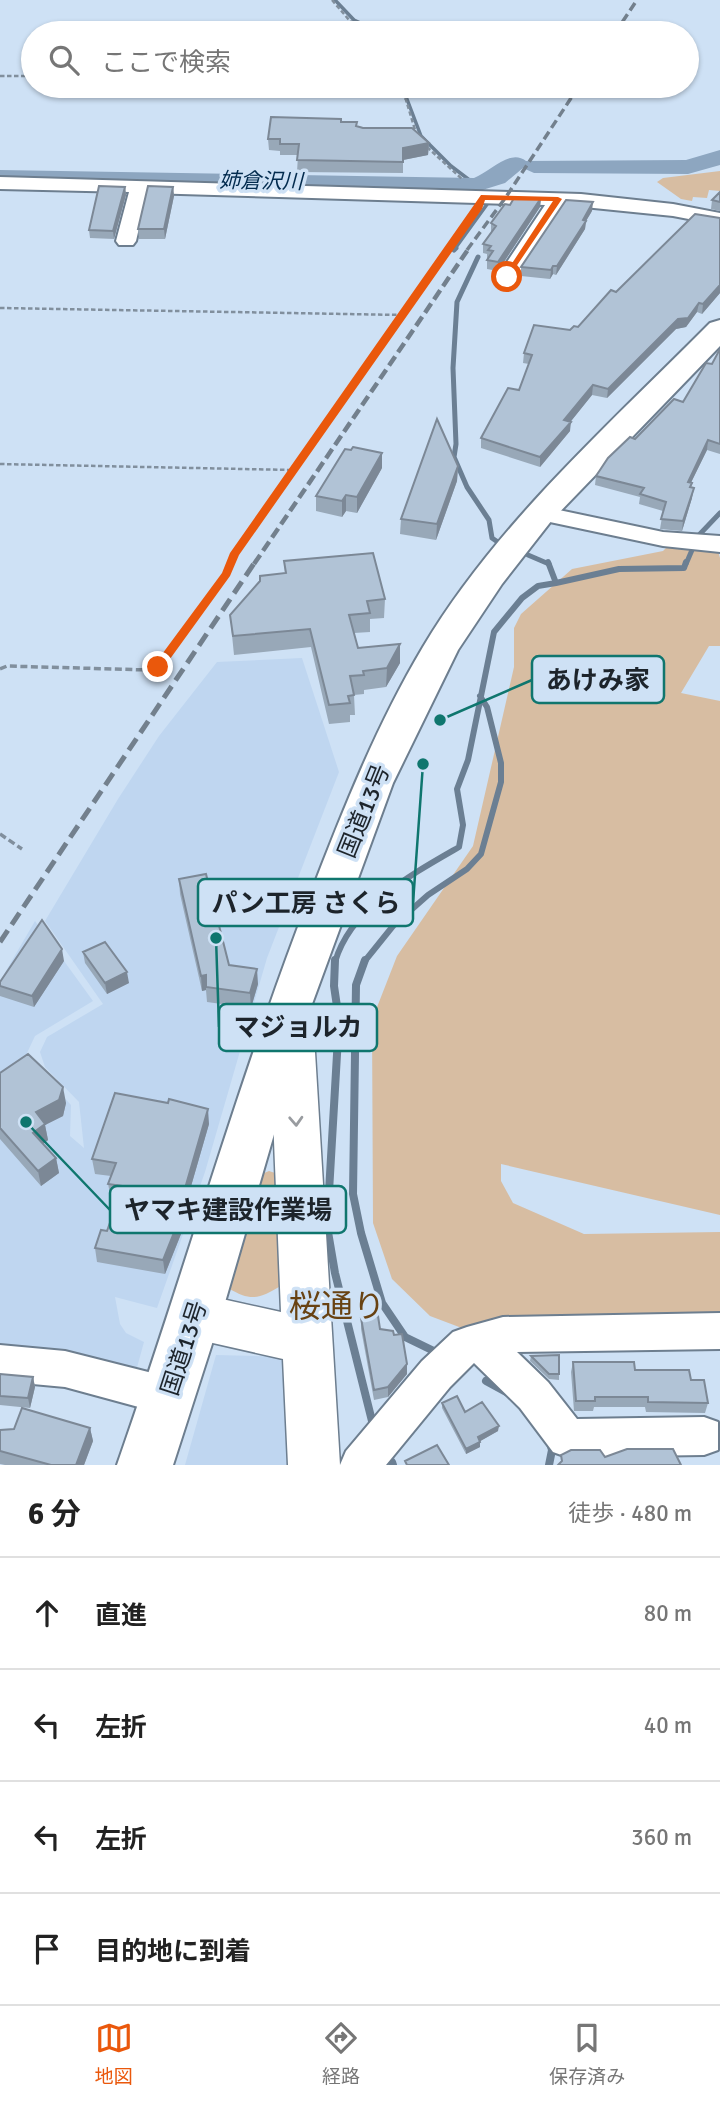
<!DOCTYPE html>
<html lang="ja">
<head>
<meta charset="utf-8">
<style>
	:root { --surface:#fff; --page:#f6f6f6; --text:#222; --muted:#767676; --line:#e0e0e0; --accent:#ea580c }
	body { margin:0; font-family:Signika,"Noto Sans JP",sans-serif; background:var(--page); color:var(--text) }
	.stop { position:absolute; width:21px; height:21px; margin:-16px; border:5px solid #ea580c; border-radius:50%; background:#fff }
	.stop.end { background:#ea580c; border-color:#fff; box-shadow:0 2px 7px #0008 }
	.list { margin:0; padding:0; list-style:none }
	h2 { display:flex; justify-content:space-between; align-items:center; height:91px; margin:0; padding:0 28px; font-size:30px }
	h2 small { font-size:23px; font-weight:400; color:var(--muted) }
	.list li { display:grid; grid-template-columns:46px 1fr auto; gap:21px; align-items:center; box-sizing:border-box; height:112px; padding:0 28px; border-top:2px solid var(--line) }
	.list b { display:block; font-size:26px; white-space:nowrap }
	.list em { font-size:23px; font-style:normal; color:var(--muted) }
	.icon { flex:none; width:38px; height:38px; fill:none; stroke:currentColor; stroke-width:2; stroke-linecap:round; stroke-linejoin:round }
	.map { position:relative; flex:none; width:720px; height:1465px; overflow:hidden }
	.search { position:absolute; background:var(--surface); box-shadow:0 2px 5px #0004; left:21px; right:21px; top:21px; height:77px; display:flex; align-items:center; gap:18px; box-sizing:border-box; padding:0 24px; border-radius:38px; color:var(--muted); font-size:26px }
	.sheet { height:539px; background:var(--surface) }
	nav { display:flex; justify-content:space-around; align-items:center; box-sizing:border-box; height:98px; border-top:2px solid var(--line); background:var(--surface); font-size:19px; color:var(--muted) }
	nav a { display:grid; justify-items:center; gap:4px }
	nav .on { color:var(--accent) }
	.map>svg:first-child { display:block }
</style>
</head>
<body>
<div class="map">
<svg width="720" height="1465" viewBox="0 0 720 1465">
	<rect width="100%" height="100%" fill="#cee1f5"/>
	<path fill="#bfd6f0" d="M302,658L339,772L267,958L205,1172L157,1308L115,1297L120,1324L126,1333L144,1342L133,1382L0,1355V981L35,921L93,1001L35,1036L27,1053L30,1061L71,1105L70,1136L84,1148L79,1102L45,1067L40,1052L47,1037L103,1004L45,921L118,799L159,736L217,662Z
		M216,1355L295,1357L299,1465H185Z"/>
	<path fill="#d7bda2" d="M720,171V191L709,190L707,198L693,197L692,201L681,199L657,182L663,178Z
		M671,543L718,551L720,558V646H709L681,693L720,701V1215L501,1164V1181L513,1203L584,1234L720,1232V1345L475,1333L430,1316L392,1279L373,1223L372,1020L397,956L473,846L514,667V628L521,614L572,569L663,551Z
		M269,1171L275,1173L279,1180L282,1285C259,1299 252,1302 228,1288L257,1176Z"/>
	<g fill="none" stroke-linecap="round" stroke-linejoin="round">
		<path stroke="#6b7f93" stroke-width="3.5" d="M335,0L354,20L367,26L372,33
			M402,86L421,136L451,166L476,185
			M454,250L488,203"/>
		<path stroke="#6b7f93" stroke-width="5" d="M454,250L456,248
			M478,257L457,302L453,368L456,444L454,457L467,487L489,520L492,538L502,545
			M699,535L720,513
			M528,555L549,564
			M686,564L692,550"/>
		<path stroke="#6b7f93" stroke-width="6" d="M556,583L619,569L684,568L686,562
			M335,962C351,907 412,874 459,847L463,825L457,789L468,760L494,632L522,598L538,586L556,583L548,562
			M364,962L393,926L428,895L467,869L481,854L501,782V763L487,707L480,696"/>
		<path stroke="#6b7f93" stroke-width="8" d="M335,960L334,986L339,1020L327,1226L335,1273L373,1425
			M365,960L356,985L353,1194L361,1233L382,1303L405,1337L440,1354
			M486,1381L508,1393
			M392,1462L393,1465
			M549,1465L552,1450L550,1443"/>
		<path fill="#8da6c0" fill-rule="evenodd" d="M720,150V165L688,174L534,173L523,168L505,183L476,192L0,184V170L474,178C490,172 510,148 526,161L686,160Z"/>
		<defs>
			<path id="minor" d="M0,177L581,194L673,204L720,213V225L673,216L564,205L514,281H500L497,277L545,205L147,193L136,241L133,245H119L116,241L129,192L0,189Z
				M540,506L663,532L720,536V552L663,546L531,518L528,513L531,508Z
				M720,1313V1349L517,1352L548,1382L577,1419L704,1417L718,1422V1450L704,1455L567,1457L553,1452L520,1408L474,1363L450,1387L386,1465H340L346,1451L422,1361L453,1332L467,1327L503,1317Z
				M0,1345L65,1351L168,1377L182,1383L188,1396L182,1409L168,1415L65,1387L0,1381Z"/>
			<path id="major" d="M291,1002L306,1007L313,1019L340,1465H288L283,1359L195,1339L177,1332L170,1316L177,1300L195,1293L281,1312L269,1019L276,1007Z"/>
			<path id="highway" d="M720,320V346L552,520L502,584L458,650L393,783L312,1004L221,1316L173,1465H117C183,1277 237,1084 309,898C342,812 376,726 423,647C497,523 609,425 710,323Z"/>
		</defs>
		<use href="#minor" stroke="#6d7e8f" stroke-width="4"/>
		<use href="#major" stroke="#6d7e8f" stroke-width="3"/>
		<use href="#highway" stroke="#6d7e8f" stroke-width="4"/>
		<path stroke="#818f9d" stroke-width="2.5" stroke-dasharray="4.5 2.5" stroke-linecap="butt" d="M332,0L350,21L367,29L368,33
			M0,76H33
			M398,86L406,100L416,133
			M427,147L463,180
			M0,308L404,315L476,212
			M0,464L292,470
			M230,564L234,555L404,315"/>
		<path stroke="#818f9d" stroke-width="3.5" stroke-dasharray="7 3.5" stroke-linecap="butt" d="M0,669L7,666L148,670L158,667L227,573L231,562
			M0,834L22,849"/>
		<use href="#minor" fill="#fff" fill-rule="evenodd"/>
		<use href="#major" fill="#fff" fill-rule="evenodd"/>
		<use href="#highway" fill="#fff" fill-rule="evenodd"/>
		<path stroke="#73808d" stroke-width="3.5" stroke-dasharray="9 4.5" stroke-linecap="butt" d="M615,33L637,0
			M467,250L506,197L579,86"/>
		<path stroke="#73808d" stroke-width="4.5" stroke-dasharray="11 5" stroke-linecap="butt" d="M254,564L469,248"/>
		<path stroke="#73808d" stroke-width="5" stroke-dasharray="14 7" stroke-linecap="butt" d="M0,942L255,562"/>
	</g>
	<path fill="#98a8b8" d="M341,122L429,143L428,155L403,160V173L297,172L298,155H280V151L269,150L268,139Z
		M125,187L126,195L114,239L90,238L89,230Z
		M173,187L174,196L165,239H139L138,229Z
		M720,192V211L711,209L712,200Z
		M541,198L540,207L498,271L487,269V254L483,253V244L491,233V223L510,205Z
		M592,211L586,221L585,229L556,275L553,274L550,279L521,276V267Z
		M720,218V293L702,314L697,312L686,327L676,329L607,398L592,395L570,422V431L540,467L481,448V438L519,390L529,364L523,363L524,353L578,327L616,292Z
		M720,349V454L707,450L691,482L692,498L682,531L660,529L663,511L639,504L640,497L595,485L596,476L635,439L683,402L712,364Z
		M458,466L457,481L436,540L400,534L401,519Z
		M382,468L357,513L346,511L342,517L316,511V496Z
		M284,561L385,599L384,618L370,619V632L354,633L358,648L400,663L386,687L364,690V694L354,695L355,715H350V722L329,724L311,647L234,655L230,615L285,573Z
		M179,879L229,965L258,984L251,1008L207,1002L206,990L202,991L180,894Z
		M83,952L129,983L107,994L85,963Z
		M64,961L34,1007L0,996V982Z
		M0,1073L66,1103L63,1116L45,1125L48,1140L43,1144L56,1158L59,1173L41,1186L0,1139Z
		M209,1124L183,1214L185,1224L165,1274L97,1262L95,1248L107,1231L118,1199L111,1198L108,1184L111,1176L95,1174L92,1159Z
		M361,1318L394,1335L407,1364V1374L388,1397L374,1400L361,1329Z
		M531,1356L559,1374V1380L549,1379L530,1361Z
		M573,1362L635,1370L691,1380L708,1403L705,1413L646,1412L645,1407H594L593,1411H574L571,1372Z
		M0,1374L33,1377L35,1387L30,1408L0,1405Z
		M442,1403L465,1412L498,1431L480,1441V1447L466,1454L442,1408Z
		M90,1428L93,1441L84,1465H5L0,1464V1430Z"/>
	<path fill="#7c8896" d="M429,143L428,155L403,160V148Z
		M125,187L126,195L114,239L113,231Z
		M173,187L174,196L165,239L164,229Z
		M541,198L540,207L498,271V262Z
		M593,202L592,211L586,221L585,229L556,275L557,266Z
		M553,266V274L550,279L551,270Z
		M720,285V293L702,314L703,304Z
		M699,303L697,312L686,327L676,329L607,398L608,389L678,319Z
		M593,385L592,395L564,430V420Z
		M571,422L570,431L540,467V457Z
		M708,440L707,450L687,491L688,482Z
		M382,453V468L357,513V497Z
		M458,466L457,481L436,540L437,524Z
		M694,488L692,498L682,531L683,521Z
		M346,495V511L342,517V501Z
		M400,644V663L386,687L387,668Z
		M62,949L64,961L34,1007L32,996Z
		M257,969L258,984L251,1008L250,993Z
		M127,972L129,983L107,994L105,983Z
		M206,975V990L202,991L201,976Z
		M63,1087L66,1103L63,1116L45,1125L48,1140L37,1149L33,1133L36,1112Z
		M208,1109L209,1124L183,1214L185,1224L165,1274L163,1260Z
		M56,1158L59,1173L41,1186L38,1171Z
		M407,1364V1374L388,1397V1387Z
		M33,1377L35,1387L30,1408L28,1398Z
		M499,1426L498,1431L477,1443L478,1437Z
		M90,1428L93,1441L84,1465H76Z
		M480,1442V1447L466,1454V1449Z"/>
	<path fill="#b1c3d6" stroke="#7c8896" stroke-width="2" d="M271,117L341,119V122H357L356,126L363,128H412L429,143L403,148V162L297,160L299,144H280V139H268Z
		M99,186L125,187L113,231L89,230Z
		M148,186L173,187L164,229H138Z
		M720,192V202L712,200Z
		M514,198H541L498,262L487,260L493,251L488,250L491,246L483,244L496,226L491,223L505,204L510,205Z
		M566,200L593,202L583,220L586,221L557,266H553L551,270L521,267Z
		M695,214L720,218V285L703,304L699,303L688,318L678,319L608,389L593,385L564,420L571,422L540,457L481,438L508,388L519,390L532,355L524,353L534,325L570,330L574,326L578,327L611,290L616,292Z
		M720,349V444L708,440L688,482L692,483L690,487L694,488L683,521L661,519L666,502L640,494L644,488L596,476L608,458L630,437L635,439L674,399L683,402L706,363L712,364Z
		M437,419L458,466L437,524L401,519Z
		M353,447L382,453L357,497L346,495L342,501L316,496L345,449L351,450Z
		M373,553L385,599L367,601L370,613L349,615L358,648L400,644L387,668L363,671L364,675L350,676L354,695L348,696L350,703L329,705L310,629L233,636L230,615L260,581V576L286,573L284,561Z
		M206,874L229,965L257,969L250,993L206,987V975L201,976L179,879Z
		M42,920L62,949L32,996L0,986V982Z
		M105,942L127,972L105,983L83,952Z
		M28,1054L63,1087L59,1100L36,1112L45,1124L33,1133L56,1158L38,1171L0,1128V1073Z
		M115,1093L168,1103L169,1099L208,1109L179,1209L183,1210L163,1260L95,1248L101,1230L107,1231L123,1186L108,1184L116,1163L92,1159Z
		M378,1316L380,1329L393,1331L394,1335L402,1334L407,1364L388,1387L374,1390L361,1318Z
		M559,1355V1374H549L531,1356Z
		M573,1362H634L635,1370H689L691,1380H704L708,1403L648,1402V1397H595V1401H576Z
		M0,1374L33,1377L28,1398L0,1396Z
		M457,1396L465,1412L482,1402L499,1426L478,1437L480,1442L466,1449L442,1403Z
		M22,1408L90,1428L76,1465H51L0,1451V1430L14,1429Z
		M437,1445L449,1465H407L405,1461Z
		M627,1449H673L681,1465H558L562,1461L561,1455L571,1450H600L605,1457Z"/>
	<defs><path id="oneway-chevron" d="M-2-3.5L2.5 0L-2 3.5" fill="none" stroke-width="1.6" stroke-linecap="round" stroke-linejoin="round" transform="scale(1.75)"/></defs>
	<use stroke="#999ca0" href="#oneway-chevron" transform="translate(296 1121) rotate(87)"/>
	<path fill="#ea580c" d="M481,195L558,197L562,199L507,280L503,277L553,201L485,200L482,209L239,555L230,576L162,670H154V665L222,573L230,553Z"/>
	<g text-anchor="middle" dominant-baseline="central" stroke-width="7" stroke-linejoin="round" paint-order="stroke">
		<g font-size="21" font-style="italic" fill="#032b4e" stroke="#cee1f5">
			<text transform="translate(261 181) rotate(1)">姉倉沢川</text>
		</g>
		<g font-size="24" fill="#1d242b" stroke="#cee1f5">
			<text transform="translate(364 811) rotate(-68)">国道13号</text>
			<text transform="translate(184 1348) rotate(-72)">国道13号</text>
		</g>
		<g font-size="32" fill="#684212" stroke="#cee1f5">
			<text x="337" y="1306">桜通り</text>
		</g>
	</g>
	<path fill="none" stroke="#0f766e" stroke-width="2.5" d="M440 720L532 680M423 764L413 903M216 938L219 1027M26 1122L110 1210"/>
	<g fill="#0f766e" stroke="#cee1f5" stroke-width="2.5">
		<circle cx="440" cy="720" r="7"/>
		<circle cx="423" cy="764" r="7"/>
		<circle cx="216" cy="938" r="7"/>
		<circle cx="26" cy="1122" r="7"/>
	</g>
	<g fill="#cee1f5" stroke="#0f766e" stroke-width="2.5">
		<rect x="532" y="656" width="132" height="47" rx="7"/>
		<rect x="198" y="879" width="215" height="47" rx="7"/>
		<rect x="219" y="1004" width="158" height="47" rx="7"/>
		<rect x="110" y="1186" width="236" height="47" rx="7"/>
	</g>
	<g font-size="26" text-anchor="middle" font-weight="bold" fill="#1d242b">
		<text x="598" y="689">あけみ家</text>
		<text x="306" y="912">パン工房 さくら</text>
		<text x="298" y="1036">マジョルカ</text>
		<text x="228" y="1219">ヤマキ建設作業場</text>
	</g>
</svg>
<div class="stop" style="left:507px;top:277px"></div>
<div class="stop end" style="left:158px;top:667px"></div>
<div class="search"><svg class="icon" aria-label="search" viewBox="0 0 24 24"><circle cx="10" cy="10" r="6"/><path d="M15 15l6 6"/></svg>ここで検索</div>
</div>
<section class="sheet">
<h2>6 分<small>徒歩 · 480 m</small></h2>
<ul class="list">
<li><svg class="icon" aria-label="ahead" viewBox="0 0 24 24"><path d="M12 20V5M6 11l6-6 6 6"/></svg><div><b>直進</b></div><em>80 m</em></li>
<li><svg class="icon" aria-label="left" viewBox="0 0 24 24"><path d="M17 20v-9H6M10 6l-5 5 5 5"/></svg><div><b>左折</b></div><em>40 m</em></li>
<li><svg class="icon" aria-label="left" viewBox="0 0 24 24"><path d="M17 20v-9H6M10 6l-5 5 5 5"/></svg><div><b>左折</b></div><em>360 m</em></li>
<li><svg class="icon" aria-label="arrive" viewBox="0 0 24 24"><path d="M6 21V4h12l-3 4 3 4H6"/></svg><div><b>目的地に到着</b></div></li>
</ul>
</section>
<nav>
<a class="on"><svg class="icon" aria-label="map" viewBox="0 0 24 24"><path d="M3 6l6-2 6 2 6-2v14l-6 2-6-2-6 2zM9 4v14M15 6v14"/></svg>地図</a>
<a><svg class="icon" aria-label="directions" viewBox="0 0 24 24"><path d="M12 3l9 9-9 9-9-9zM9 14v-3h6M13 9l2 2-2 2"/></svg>経路</a>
<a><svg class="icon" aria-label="saved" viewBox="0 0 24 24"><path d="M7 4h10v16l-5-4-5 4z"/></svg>保存済み</a>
</nav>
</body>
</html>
